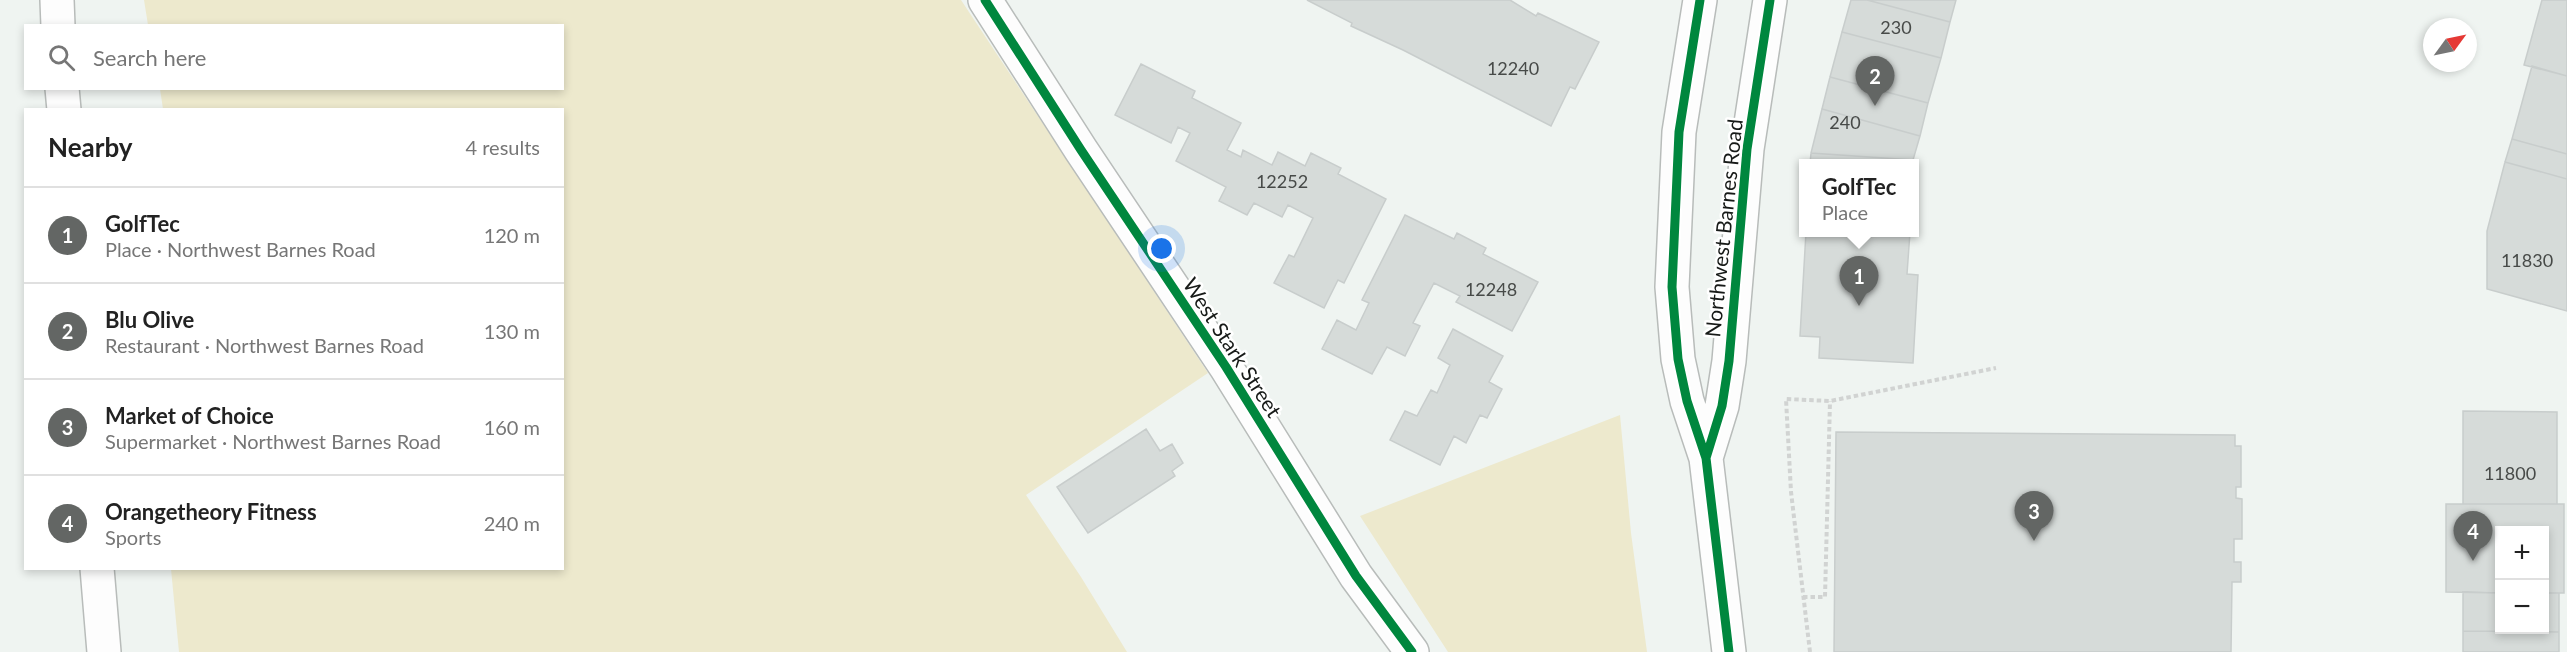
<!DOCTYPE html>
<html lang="en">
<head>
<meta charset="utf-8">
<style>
	:root { --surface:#fff; --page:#f6f6f6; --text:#222; --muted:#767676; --line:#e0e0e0; --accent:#636664 }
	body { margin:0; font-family:Lato,sans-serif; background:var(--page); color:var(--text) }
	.controls { position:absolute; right:18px; bottom:18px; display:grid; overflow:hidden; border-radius:0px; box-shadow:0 3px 9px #0003 }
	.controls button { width:54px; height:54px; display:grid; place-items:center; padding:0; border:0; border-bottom:2px solid var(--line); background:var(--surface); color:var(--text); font:30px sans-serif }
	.compass { position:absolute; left:2423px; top:18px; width:54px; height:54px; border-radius:50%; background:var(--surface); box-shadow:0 3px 9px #0003; rotate:57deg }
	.you { position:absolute; left:1162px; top:249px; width:21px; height:21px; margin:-15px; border:4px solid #fff; border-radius:50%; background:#1a73e8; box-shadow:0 0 0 9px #1a73e833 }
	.badge { display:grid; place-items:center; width:39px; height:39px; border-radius:50%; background:var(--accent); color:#fff; font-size:20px; font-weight:700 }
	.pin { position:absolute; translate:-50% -50px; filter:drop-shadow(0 2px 3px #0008) }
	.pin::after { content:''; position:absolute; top:32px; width:21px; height:18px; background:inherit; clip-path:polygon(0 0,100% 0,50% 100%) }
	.popup { position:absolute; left:1799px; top:159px; width:120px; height:78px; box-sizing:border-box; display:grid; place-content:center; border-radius:0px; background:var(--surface); filter:drop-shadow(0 2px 4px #0005); font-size:20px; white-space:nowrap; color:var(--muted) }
	.popup b { font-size:22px; color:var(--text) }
	.popup::after { content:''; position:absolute; left:50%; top:100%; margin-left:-12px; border:12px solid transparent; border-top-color:var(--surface) }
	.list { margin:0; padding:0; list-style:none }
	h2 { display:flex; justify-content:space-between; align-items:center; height:78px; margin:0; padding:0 24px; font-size:26px }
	h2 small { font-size:20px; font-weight:400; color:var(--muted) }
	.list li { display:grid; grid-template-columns:39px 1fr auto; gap:18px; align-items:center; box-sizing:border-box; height:96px; padding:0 24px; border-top:2px solid var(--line) }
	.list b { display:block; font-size:22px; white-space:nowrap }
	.list p { margin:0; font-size:20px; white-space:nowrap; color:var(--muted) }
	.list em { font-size:20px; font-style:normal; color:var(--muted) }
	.icon { flex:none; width:33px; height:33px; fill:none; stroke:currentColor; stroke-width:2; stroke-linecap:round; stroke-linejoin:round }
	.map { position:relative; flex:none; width:2567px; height:652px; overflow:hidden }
	.search { position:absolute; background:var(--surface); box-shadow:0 3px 9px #0003; left:24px; top:24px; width:540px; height:66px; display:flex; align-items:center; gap:15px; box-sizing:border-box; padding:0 21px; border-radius:0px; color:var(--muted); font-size:22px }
	.panel { position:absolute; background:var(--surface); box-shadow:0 3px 9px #0003; left:24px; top:108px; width:540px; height:462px; border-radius:0px }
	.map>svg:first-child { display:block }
</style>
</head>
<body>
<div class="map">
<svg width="2567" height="652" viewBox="0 0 2567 652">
	<rect width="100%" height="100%" fill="#eff4f1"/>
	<path fill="#ede9cd" d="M144,0H961L1208,373L1026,495L1081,577L1127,652H179L171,569L562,568V110L163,109L160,89L562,88V26L148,25Z
		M1620,415L1631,533L1647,652H1448L1360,516Z"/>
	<path fill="#d6dbd9" stroke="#c8cdcc" stroke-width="1.5" d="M1307,0H1510L1536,16L1538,13L1599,42L1575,89L1570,87L1551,126L1403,50L1351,26L1352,23Z
		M1851,0H1867L1950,22L1941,58L1842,32Z
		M1867,0H1956L1950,22Z
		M2542,0H2567V76L2524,65Z
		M1842,32L1941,58L1928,103L1830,77Z
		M1141,64L1195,91L1192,98L1241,123L1227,150L1241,157L1243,150L1272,165L1278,152L1305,166L1311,153L1341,168L1338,174L1386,199L1344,283L1338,280L1324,308L1274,283L1289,255L1294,257L1313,218L1288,205L1282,217L1254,203L1247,215L1219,201L1226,187L1176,161L1190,133L1178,127L1171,143L1115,115Z
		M2532,66L2567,76V154L2512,139Z
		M1830,77L1928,103L1920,136L1822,109Z
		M1822,109L1920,136L1913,160L1811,153Z
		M2512,139L2567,154V179L2505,162Z
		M1811,153L1913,160V164H1810Z
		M2505,162L2567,179V311L2487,289V231Z
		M1405,215L1454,239L1457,233L1486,248L1483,254L1538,282L1512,331L1456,302L1460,296L1434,283L1413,323L1420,326L1405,356L1387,347L1372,374L1322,349L1337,320L1356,330L1369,303L1362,300Z
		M1806,232H1910L1907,274L1918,275L1913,363L1819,358L1820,337L1800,336Z
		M1453,329L1503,356L1489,382L1502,389L1487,418L1480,415L1466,443L1454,436L1440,465L1390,440L1405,411L1417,416L1431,390L1437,393L1450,365L1438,358Z
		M2463,411L2557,412V504H2463Z
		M1146,429L1160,451L1172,444L1183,463L1172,471L1175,476L1088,533L1057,487Z
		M1836,432L2235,435V446H2241V487H2236V498L2242,499V539H2234V562H2241V582H2232L2231,652H1834Z
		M2446,504H2564V593H2544V530H2500V593L2446,592Z
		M2463,592L2500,593V630H2544V593H2559V632L2463,631Z
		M2463,631L2559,632V652H2463Z"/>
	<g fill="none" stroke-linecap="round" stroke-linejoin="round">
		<defs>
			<path id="minor" d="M985,0L1081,150L1226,367L1356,576L1412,652"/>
			<path id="major" d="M1700,0L1679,132L1672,287L1678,359L1687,401L1706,458L1729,652
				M1706,458L1722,406L1729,361L1747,149L1770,0"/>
			<path id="highway" d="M57,0L58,26
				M62,88L64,110
				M97,568L104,652"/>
		</defs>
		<use href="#minor" stroke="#b8bcba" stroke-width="36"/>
		<use href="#major" stroke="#b8bcba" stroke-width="36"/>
		<use href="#highway" stroke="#b8bcba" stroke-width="36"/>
		<path stroke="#d1d3d2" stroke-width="4" stroke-dasharray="4.5 3" stroke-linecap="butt" d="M1803,597H1825L1830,401
			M1810,652L1791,492L1786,399L1830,401L1996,368"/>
		<use href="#minor" stroke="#fdfdfd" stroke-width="33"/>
		<use href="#major" stroke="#fdfdfd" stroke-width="33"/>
		<use href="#highway" stroke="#fdfdfd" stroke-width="33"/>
		<defs>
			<path id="cycleway" d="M985,0L1081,150L1226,367L1356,576L1412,652
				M1700,0L1679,132L1672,287L1678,359L1687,401L1706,458L1729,652
				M1706,458L1722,406L1729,361L1747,149L1770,0"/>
		</defs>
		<use href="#cycleway" stroke="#fff" stroke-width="13"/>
		<use href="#cycleway" stroke="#00873e" stroke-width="9"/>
	</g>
	<g text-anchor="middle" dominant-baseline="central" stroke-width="5" stroke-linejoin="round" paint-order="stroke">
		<g font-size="18" fill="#474a48">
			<text x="1896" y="27">230</text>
			<text x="1513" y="68">12240</text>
			<text x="1845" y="122">240</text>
			<text x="1282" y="181">12252</text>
			<text x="2527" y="260">11830</text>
			<text x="1491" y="289">12248</text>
			<text x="2510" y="473">11800</text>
		</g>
		<g font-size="21" fill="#171a18" stroke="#fff">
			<text transform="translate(1723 228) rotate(-84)">Northwest Barnes Road</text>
			<text transform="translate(1233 347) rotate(57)">West Stark Street</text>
		</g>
	</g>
</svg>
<div class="controls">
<button>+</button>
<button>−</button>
</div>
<svg class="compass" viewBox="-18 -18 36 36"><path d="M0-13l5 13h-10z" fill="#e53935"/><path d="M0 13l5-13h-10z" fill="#767676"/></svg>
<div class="you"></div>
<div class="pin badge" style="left:1859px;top:306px">1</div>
<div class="popup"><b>GolfTec</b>Place</div>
<div class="pin badge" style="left:1875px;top:106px">2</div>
<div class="pin badge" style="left:2034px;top:541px">3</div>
<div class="pin badge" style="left:2473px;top:561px">4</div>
<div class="search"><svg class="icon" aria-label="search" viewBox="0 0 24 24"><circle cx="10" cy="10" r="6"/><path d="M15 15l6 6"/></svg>Search here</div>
<section class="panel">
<h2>Nearby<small>4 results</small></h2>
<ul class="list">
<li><span class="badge">1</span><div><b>GolfTec</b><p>Place · Northwest Barnes Road</p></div><em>120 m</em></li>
<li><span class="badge">2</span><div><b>Blu Olive</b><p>Restaurant · Northwest Barnes Road</p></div><em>130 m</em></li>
<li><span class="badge">3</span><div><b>Market of Choice</b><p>Supermarket · Northwest Barnes Road</p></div><em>160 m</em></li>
<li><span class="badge">4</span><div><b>Orangetheory Fitness</b><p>Sports</p></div><em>240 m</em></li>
</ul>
</section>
</div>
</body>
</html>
